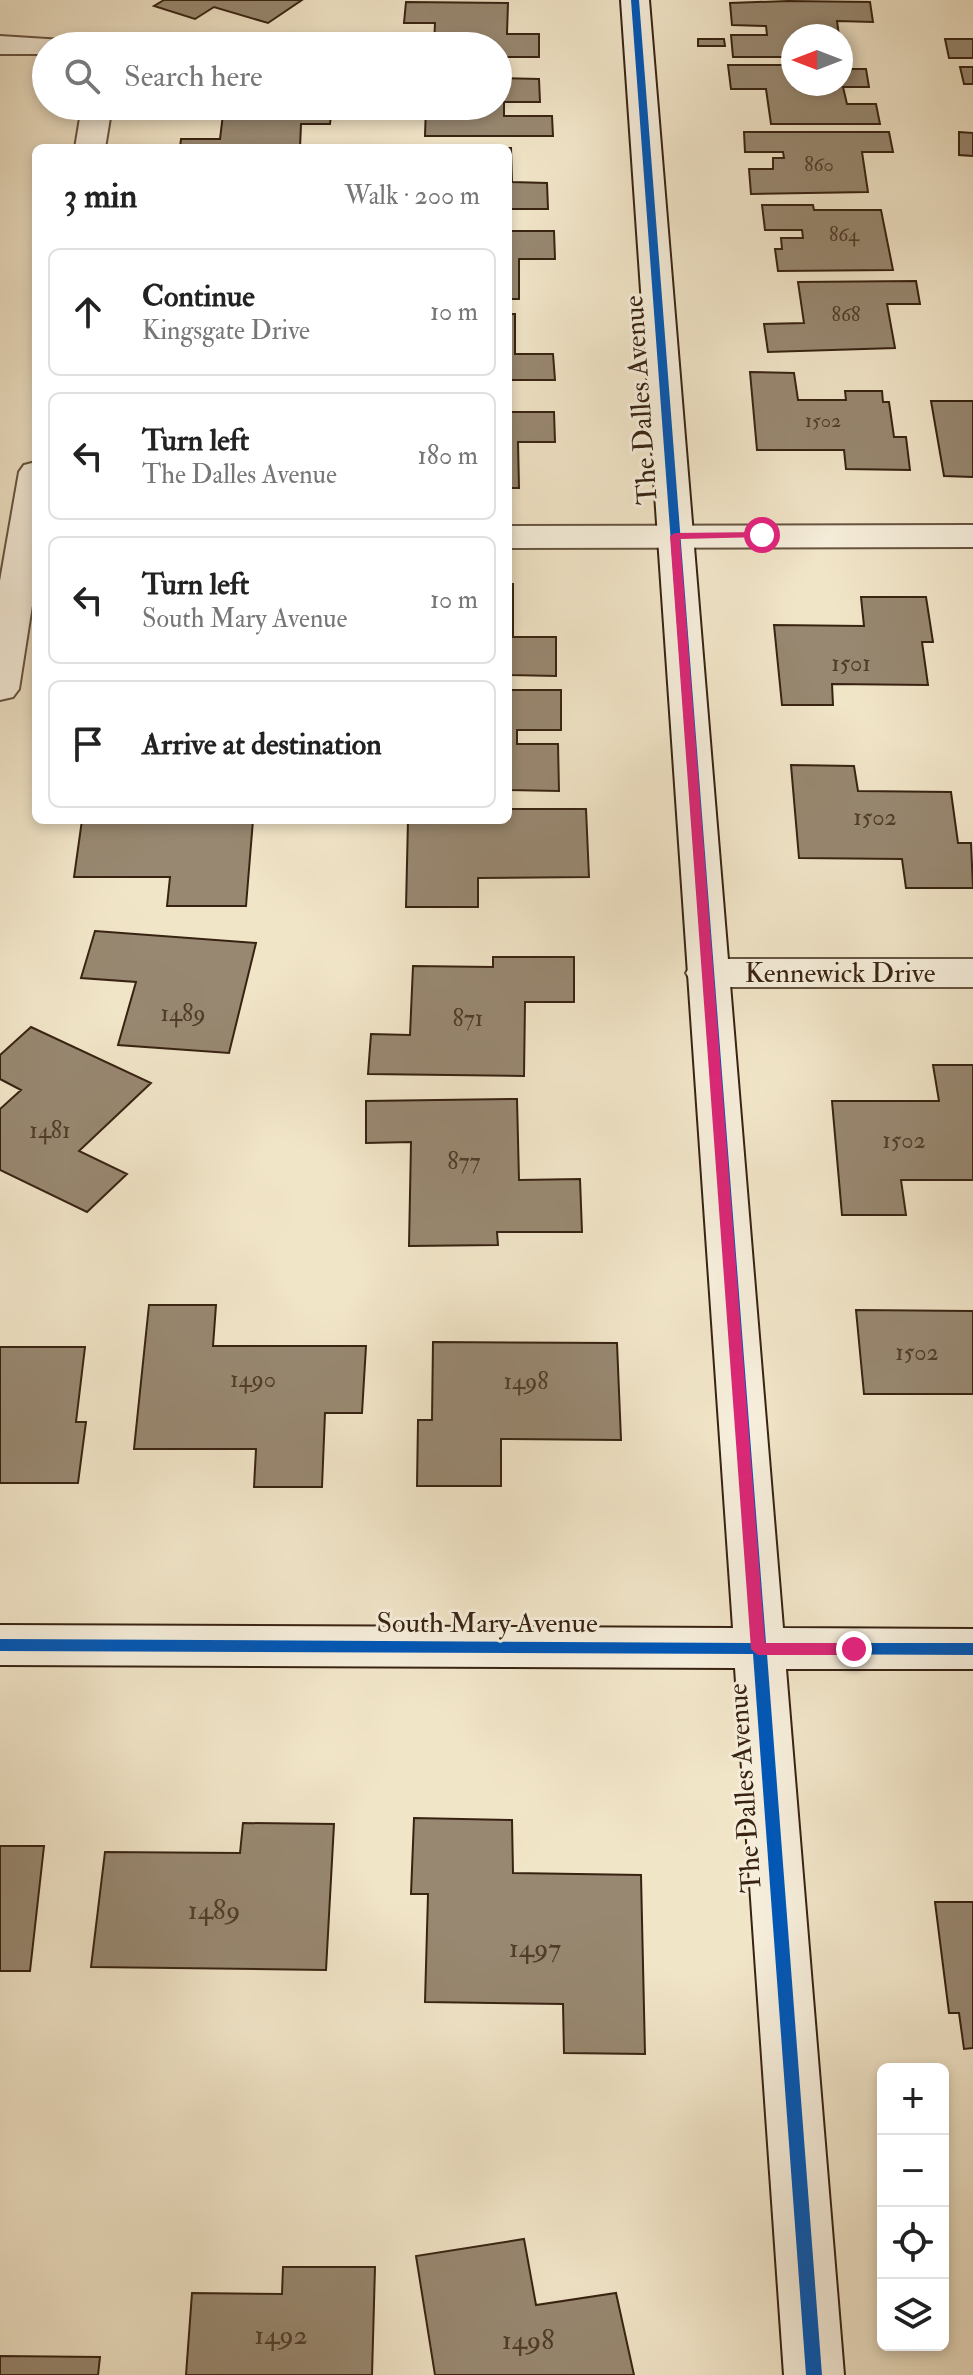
<!DOCTYPE html>
<html lang="en">
<head>
<meta charset="utf-8">
<style>
	:root { --surface:#fff; --page:#f2f2f2; --text:#222; --muted:#767676; --line:#e0e0e0 }
	body { margin:0; font-family:"IM FELL Double Pica",serif; background:var(--page); color:var(--text) }
	.controls { position:absolute; right:24px; bottom:24px; display:grid; overflow:hidden; border-radius:12px; box-shadow:0 4px 12px #0003 }
	.controls button { width:72px; height:72px; display:grid; place-items:center; padding:0; border:0; border-bottom:2px solid var(--line); background:var(--surface); color:var(--text); font:40px sans-serif }
	.compass { position:absolute; left:781px; top:24px; width:72px; height:72px; border-radius:50%; background:var(--surface); box-shadow:0 4px 12px #0003; rotate:270deg }
	.stop { position:absolute; width:24px; height:24px; margin:-18px; border:6px solid #db2777; border-radius:50%; background:#fff }
	.stop.end { background:#db2777; border-color:#fff; box-shadow:0 2px 8px #0008 }
	.list { margin:0; padding:0; list-style:none }
	h2 { display:flex; justify-content:space-between; align-items:center; height:104px; margin:0; padding:0 32px; font-size:34px }
	h2 small { font-size:26px; font-weight:400; color:var(--muted) }
	.list li { display:grid; grid-template-columns:52px 1fr auto; gap:24px; align-items:center; box-sizing:border-box; height:128px; margin:0 16px 16px; padding:0 16px; border:2px solid var(--line); border-radius:12px }
	.list b { display:block; font-size:30px; white-space:nowrap }
	.list p { margin:0; font-size:26px; white-space:nowrap; color:var(--muted) }
	.list em { font-size:26px; font-style:normal; color:var(--muted) }
	.icon { flex:none; width:44px; height:44px; fill:none; stroke:currentColor; stroke-width:2; stroke-linecap:round; stroke-linejoin:round }
	.map { position:relative; flex:none; width:973px; height:2375px; overflow:hidden }
	.search { position:absolute; background:var(--surface); box-shadow:0 4px 12px #0003; left:32px; top:32px; width:480px; height:88px; display:flex; align-items:center; gap:20px; box-sizing:border-box; padding:0 28px; border-radius:44px; color:var(--muted); font-size:30px }
	.panel { position:absolute; background:var(--surface); box-shadow:0 4px 12px #0003; left:32px; top:144px; width:480px; height:680px; border-radius:12px }
	.map>svg:first-child { display:block }
</style>
</head>
<body>
<div class="map">
<svg width="973" height="2375" viewBox="0 0 973 2375">
	<rect width="100%" height="100%" fill="#f1e5c8"/>
	<filter id="stains"><feTurbulence type="fractalNoise" baseFrequency=".0025" numOctaves="4"/><feColorMatrix values="0 0 0 0 .2 0 0 0 0 .09 0 0 0 0 .02 0 0 0 .5 -.17"/></filter>
	<radialGradient id="worn" r=".72"><stop offset=".6" stop-color="#630" stop-opacity="0"/><stop offset="1" stop-color="#630" stop-opacity=".3"/></radialGradient>
	<path fill="#988871" stroke="#382312" stroke-width="2" d="M164,0H302L268,23L214,7L195,19L154,6Z
		M788,1L870,2L873,22L837,21L839,36H793V54H788V57H733L731,35H767L766,26L732,25L730,3Z
		M406,2L508,3L507,34H539V57H498V46H434L435,23H404Z
		M261,35L264,40L304,35L310,46H200L199,43Z
		M698,39H724L725,46H698Z
		M945,39H973V58H949Z
		M728,65H787L793,69V84H841V69H866L869,87H843L847,104H876L880,124H771L766,89H731Z
		M960,67H973V84H964Z
		M498,78L539,79L540,102H504V116H552L553,136H425L426,106H498Z
		M224,106H332L330,124H301L300,148H180L181,139H220Z
		M744,132H889L893,152H862L868,192L751,194L749,169H773V158H784L783,152H745Z
		M959,132L973,133V156L959,155Z
		M508,148H511L512,182L547,183L548,209H508Z
		M762,205H813L814,210H881L893,270L778,271L775,249H782L781,238H803L802,230H765Z
		M508,231H554L555,259H519V299H508Z
		M916,281L920,304H887L895,348L768,352L764,324L804,323L798,282Z
		M508,314H515V354H553L555,380H508Z
		M750,372L794,373L798,400H846L845,391H882L883,402H889L894,437H906L910,470L846,469L844,450H757Z
		M931,401H973V477L944,476Z
		M508,412H554L555,442H518L519,488H508Z
		M508,584H513V637H556V676L508,675Z
		M861,597H926L933,642H922L928,685L832,684L833,705H782L774,625L864,626Z
		M508,690H561V730H517V744H558L559,791L508,790Z
		M791,765L854,766L858,791L951,792L958,843H971L973,888H906L902,859L799,858Z
		M508,809H586L589,877L478,878V907H406L408,820H508Z
		M82,820H253L246,906H167L170,877H74Z
		M95,931L256,943L229,1053L118,1045L136,982L81,978Z
		M493,957H574V1002H525L524,1076L368,1074L371,1034L410,1035L413,966L493,967Z
		M31,1027L151,1083L79,1151L127,1174L87,1212L0,1170V1109L21,1090L0,1079V1055Z
		M933,1065H973V1180H901L906,1215H842L832,1101H939Z
		M517,1099L519,1180L580,1179L582,1232H497L498,1245L409,1246L411,1142L366,1143V1101Z
		M149,1305H216L213,1346H366L362,1413H325L322,1487H254L256,1449H134Z
		M856,1310L973,1311V1394H864Z
		M433,1342L617,1343L621,1440L501,1439V1486H417L418,1420H432Z
		M0,1347H85L76,1422H86L78,1483H0Z
		M414,1818L512,1820L513,1873L641,1875L645,2054L564,2053L563,2004L425,2002L428,1894H411Z
		M243,1823L334,1824L326,1970L91,1967L105,1852L240,1853Z
		M0,1846H44L30,1971H0Z
		M935,1902H973V2048L964,2049L959,2013H949Z
		M524,2239L536,2305L616,2293L634,2375H435L416,2256Z
		M283,2267H375L372,2375H186L192,2293L282,2294Z
		M0,2356L100,2357L98,2375H0Z"/>
	<g fill="none" stroke-linecap="round" stroke-linejoin="round">
		<defs>
			<path id="street" d="M0,36L63,40L67,46H46V54H0Z
				M82,106H112L105,148H75Z
				M36,462V580L19,689L13,697L0,700V581L19,472L24,465Z
				M973,525V547L508,548V526Z
				M707,959H973V987H707L692,983L686,973L692,963Z"/>
			<path id="secondary" d="M621,0H649L783,1628L973,1629V1669H786L844,2375H784L735,1668L0,1665V1625L733,1628Z"/>
		</defs>
		<use href="#street" stroke="#665440" stroke-width="4"/>
		<use href="#secondary" stroke="#382312" stroke-width="4"/>
		<use href="#street" fill="#f6eedb" fill-rule="evenodd"/>
		<use href="#secondary" fill="#f6eedb" fill-rule="evenodd"/>
		<defs>
			<path id="cycleway" d="M631,0H639L766,1643H973V1655L767,1654L822,2375H806L753,1654L0,1651V1639L752,1643Z"/>
		</defs>
		<use href="#cycleway" stroke="#f6eedb" stroke-width="5"/>
		<use href="#cycleway" fill="#0057b8" fill-rule="evenodd"/>
	</g>
	<path fill="#db2777" d="M762,532L766,537L680,539L765,1643H854L861,1649L854,1655H758L751,1649L670,536L675,533Z"/>
	<g text-anchor="middle" dominant-baseline="central" stroke-width="6" stroke-linejoin="round" paint-order="stroke">
		<g font-size="20" fill="#503c2a">
			<text x="819" y="164">860</text>
			<text x="844" y="234">864</text>
			<text x="846" y="314">868</text>
			<text x="823" y="420">1502</text>
		</g>
		<g font-size="24" fill="#503c2a">
			<text x="851" y="663">1501</text>
			<text x="875" y="817">1502</text>
			<text x="183" y="1013">1489</text>
			<text x="468" y="1018">871</text>
			<text x="50" y="1130">1481</text>
			<text x="904" y="1140">1502</text>
			<text x="464" y="1161">877</text>
			<text x="917" y="1352">1502</text>
			<text x="253" y="1379">1490</text>
			<text x="526" y="1381">1498</text>
		</g>
		<g font-size="28" fill="#382312" stroke="#f6eedb">
			<text transform="translate(641 400) rotate(-94)">The Dalles Avenue</text>
			<text x="840" y="973">Kennewick Drive</text>
			<text x="487" y="1623">South Mary Avenue</text>
			<text transform="translate(745 1788) rotate(-94)">The Dalles Avenue</text>
		</g>
		<g font-size="28" fill="#503c2a">
			<text x="214" y="1910">1489</text>
			<text x="535" y="1948">1497</text>
			<text x="281" y="2335">1492</text>
			<text x="528" y="2340">1498</text>
		</g>
	</g>
	<rect width="100%" height="100%" filter="url(#stains)"/>
	<rect width="100%" height="100%" fill="url(#worn)"/>
</svg>
<div class="controls">
<button>+</button>
<button>−</button>
<button><svg class="icon" aria-label="locate" viewBox="0 0 24 24"><circle cx="12" cy="12" r="6"/><path d="M12 2v4M12 18v4M2 12h4M18 12h4"/></svg></button>
<button><svg class="icon" aria-label="layers" viewBox="0 0 24 24"><path d="M12 4l9 5-9 5-9-5zM3 14l9 5 9-5"/></svg></button>
</div>
<svg class="compass" viewBox="-18 -18 36 36"><path d="M0-13l5 13h-10z" fill="#e53935"/><path d="M0 13l5-13h-10z" fill="#767676"/></svg>
<div class="stop" style="left:762px;top:535px"></div>
<div class="stop end" style="left:854px;top:1649px"></div>
<div class="search"><svg class="icon" aria-label="search" viewBox="0 0 24 24"><circle cx="10" cy="10" r="6"/><path d="M15 15l6 6"/></svg>Search here</div>
<section class="panel">
<h2>3 min<small>Walk · 200 m</small></h2>
<ul class="list">
<li><svg class="icon" aria-label="ahead" viewBox="0 0 24 24"><path d="M12 20V5M6 11l6-6 6 6"/></svg><div><b>Continue</b><p>Kingsgate Drive</p></div><em>10 m</em></li>
<li><svg class="icon" aria-label="left" viewBox="0 0 24 24"><path d="M17 20v-9H6M10 6l-5 5 5 5"/></svg><div><b>Turn left</b><p>The Dalles Avenue</p></div><em>180 m</em></li>
<li><svg class="icon" aria-label="left" viewBox="0 0 24 24"><path d="M17 20v-9H6M10 6l-5 5 5 5"/></svg><div><b>Turn left</b><p>South Mary Avenue</p></div><em>10 m</em></li>
<li><svg class="icon" aria-label="arrive" viewBox="0 0 24 24"><path d="M6 21V4h12l-3 4 3 4H6"/></svg><div><b>Arrive at destination</b></div></li>
</ul>
</section>
</div>
</body>
</html>
